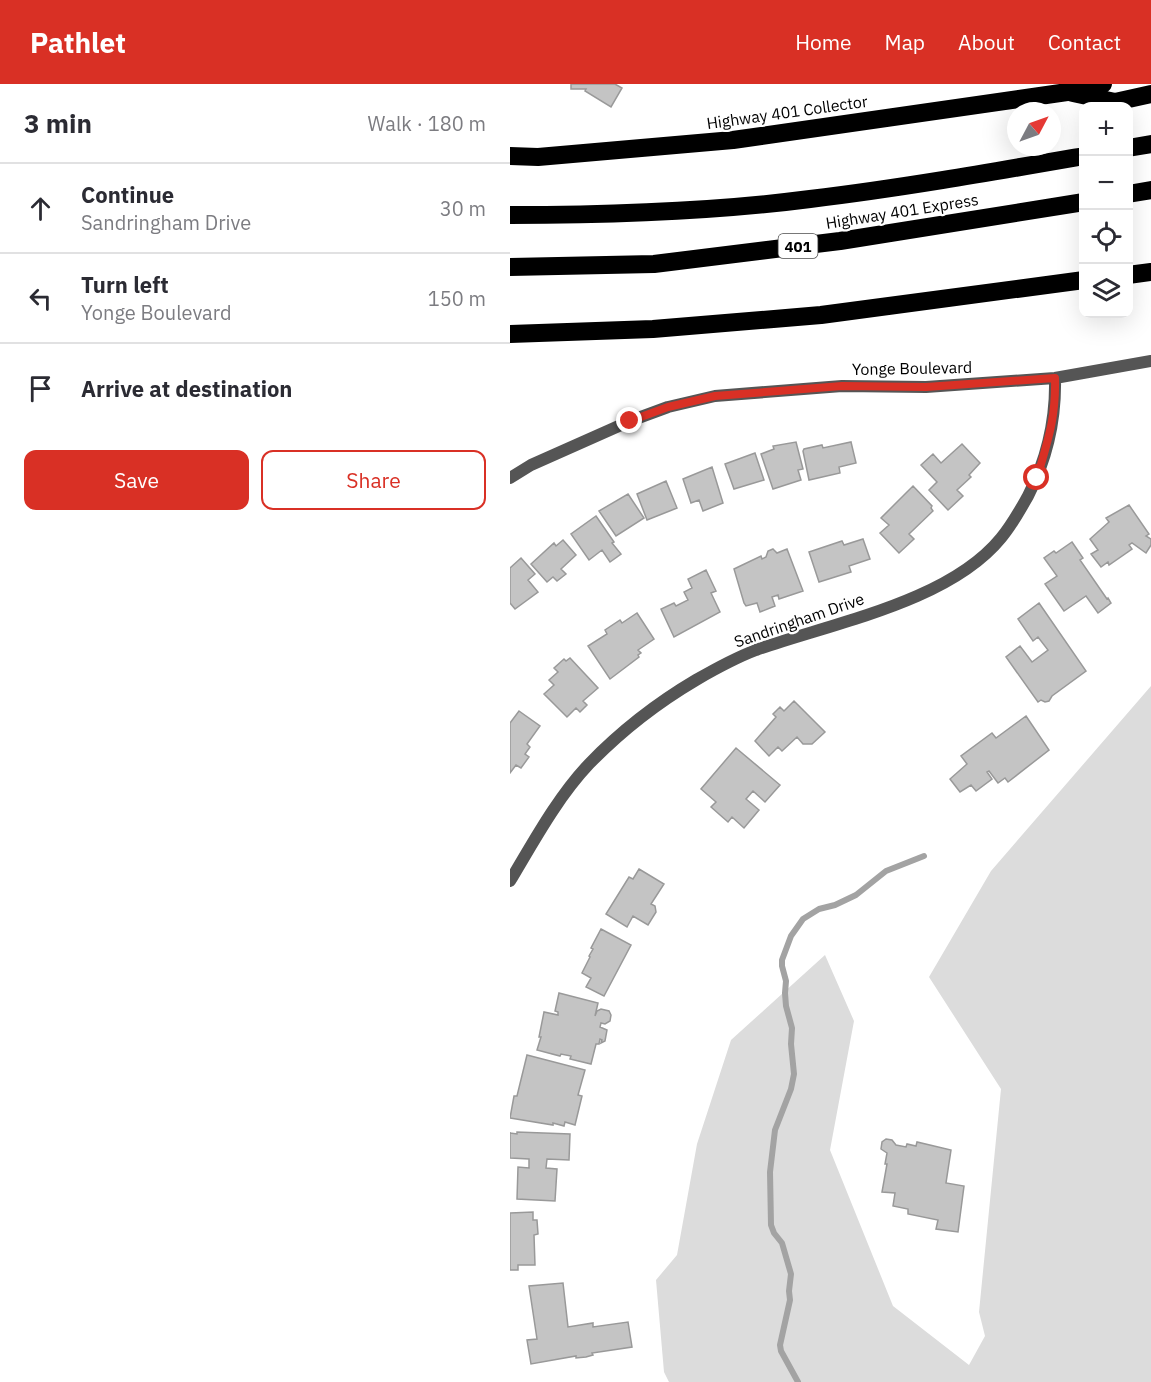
<!DOCTYPE html>
<html lang="en">
<head>
<meta charset="utf-8">
<style>
	:root { --surface:#fff; --page:#f2f2f3; --text:#2b2b33; --muted:#7c7c81; --line:#e1e1e2; --accent:#d93025 }
	body { margin:0; font-family:"IBM Plex Sans",sans-serif; background:var(--page); color:var(--text) }
	.controls { position:absolute; right:18px; top:18px; display:grid; overflow:hidden; border-radius:12px; box-shadow:0 6px 24px #0002 }
	.controls button { width:54px; height:54px; display:grid; place-items:center; padding:0; border:0; border-bottom:2px solid var(--line); background:var(--surface); color:var(--text); font:30px sans-serif }
	.compass { position:absolute; left:497px; top:18px; width:54px; height:54px; border-radius:50%; background:var(--surface); box-shadow:0 6px 24px #0002; rotate:49deg }
	.stop { position:absolute; width:18px; height:18px; margin:-14px; border:4px solid #d93025; border-radius:50%; background:#fff }
	.stop.end { background:#d93025; border-color:#fff; box-shadow:0 2px 6px #0008 }
	.list { margin:0; padding:0; list-style:none }
	h2 { display:flex; justify-content:space-between; align-items:center; height:78px; margin:0; padding:0 24px; font-size:26px }
	h2 small { font-size:20px; font-weight:400; color:var(--muted) }
	.list li { display:grid; grid-template-columns:39px 1fr auto; gap:18px; align-items:center; box-sizing:border-box; height:90px; padding:0 24px; border-top:2px solid var(--line) }
	.list b { display:block; font-size:22px; white-space:nowrap }
	.list p { margin:0; font-size:20px; white-space:nowrap; color:var(--muted) }
	.list em { font-size:20px; font-style:normal; color:var(--muted) }
	.actions { display:flex; gap:12px; padding:18px 24px }
	.actions a { flex:1; padding:14px 0; border:2px solid var(--accent); border-radius:12px; text-align:center; font-size:21px; color:var(--accent) }
	.actions .main { background:var(--accent); color:#fff }
	.icon { flex:none; width:33px; height:33px; fill:none; stroke:currentColor; stroke-width:2; stroke-linecap:round; stroke-linejoin:round }
	.map { position:relative; flex:none; width:641px; height:1298px; overflow:hidden }
	header { display:flex; align-items:center; gap:36px; box-sizing:border-box; height:84px; padding:0 30px; background:var(--accent); color:#fff }
	header strong { font-size:28px }
	nav { display:flex; gap:33px; margin-inline-start:auto; font-size:21px }
	main { display:flex }
	aside { flex:1; background:var(--surface) }
	.map>svg:first-child { display:block }
</style>
</head>
<body>
<header>
<strong>Pathlet</strong>
<nav><a>Home</a><a>Map</a><a>About</a><a>Contact</a></nav>
</header>
<main>
<aside>
<h2>3 min<small>Walk · 180 m</small></h2>
<ul class="list">
<li><svg class="icon" aria-label="ahead" viewBox="0 0 24 24"><path d="M12 20V5M6 11l6-6 6 6"/></svg><div><b>Continue</b><p>Sandringham Drive</p></div><em>30 m</em></li>
<li><svg class="icon" aria-label="left" viewBox="0 0 24 24"><path d="M17 20v-9H6M10 6l-5 5 5 5"/></svg><div><b>Turn left</b><p>Yonge Boulevard</p></div><em>150 m</em></li>
<li><svg class="icon" aria-label="arrive" viewBox="0 0 24 24"><path d="M6 21V4h12l-3 4 3 4H6"/></svg><div><b>Arrive at destination</b></div></li>
</ul>
<div class="actions"><a class="main">Save</a><a>Share</a></div>
</aside>
<div class="map">
<svg width="641" height="1298" viewBox="0 0 641 1298">
	<rect width="100%" height="100%" fill="#fff"/>
	<path fill="#dcdcdc" d="M641,602V1298H159L154,1288L146,1196L167,1171L187,1060L221,956L315,871L344,937L320,1066L383,1222L459,1281L475,1252L469,1228L491,1005L419,893L481,787Z"/>
	<g fill="none" stroke-linecap="round" stroke-linejoin="round">
		<path stroke="#a3a3a3" stroke-width="6" d="M288,1298L271,1267L270,1261L280,1216L279,1207L281,1190L272,1159L264,1149L261,1141L260,1088L265,1046L281,1005L284,990L281,960L282,944L276,922L275,909L276,897L272,882V876L281,852L293,835L309,825L325,821L346,811L376,787L414,772"/>
	</g>
	<path fill="#c4c4c4" stroke="#999" stroke-width="1.5" d="M61,0H105L112,4L101,23L75,7L76,5H61Z
		M286,358L293,385L288,386L291,396L263,405L251,370L264,365L263,362Z
		M341,358L346,379L329,383L330,389L299,396L293,367L294,365L312,361L313,364Z
		M452,360L470,379L459,391L461,393L447,406L453,412L438,426L419,406L427,398L411,381L423,370L431,379Z
		M245,369L254,396L224,405L215,380Z
		M202,383L213,419L193,427L189,416L181,419L173,395Z
		M156,397L167,424L137,436L127,410Z
		M403,402L422,422L421,424L423,427L399,450L404,455L389,469L370,449L379,441L371,434Z
		M118,410L134,434L106,452L89,427Z
		M619,421L639,450L636,452L641,455V461L636,469L622,459L619,461L622,465L599,481L598,478L591,483L581,470L588,466L580,455L599,438L596,434Z
		M86,432L104,458L102,459L111,470L100,478L92,466L79,476L61,450Z
		M353,455L360,475L339,482L341,488L309,498L299,468L332,457L334,461Z
		M53,456L66,471L51,485L56,490L47,497L43,493L37,498L21,480L44,459L46,462Z
		M562,458L573,474L570,476L597,515L598,514L601,519L588,529L576,512L554,527L535,500L547,492L534,474L544,467L546,469Z
		M263,465L267,469L277,465L293,507L269,515L268,511L262,513L265,522L250,528L247,519L236,522L234,519L224,485L251,472L252,475L256,473L258,467Z
		M11,474L25,490L18,496L28,508L5,525L0,519V484Z
		M196,486L206,507L201,509L210,528L164,553L151,525L164,519L166,522L178,516L174,508L182,504L178,495Z
		M529,519L576,587L542,612L539,617L535,618L531,616L528,618L496,573L510,562L522,578L538,566L528,553L523,557L508,535Z
		M127,529L144,555L128,566L131,569L128,571L129,573L100,595L78,562L97,550L95,546L110,536L112,539Z
		M60,574L88,604L73,617L77,621L70,628L66,624L57,633L34,610L44,601L39,596L48,588L44,584L54,575L56,577Z
		M284,617L315,648L302,660H293L287,653L272,667L268,663L259,672L245,657L266,633L263,630L270,623L274,627Z
		M9,627L30,642L17,660L20,663L15,670L19,673L11,684L6,681L0,689V639Z
		M516,632L539,666L498,698L495,694L488,699L479,687L477,688L482,695L466,707L461,701L450,708L440,695L457,680L451,672L482,649L486,654Z
		M226,664L270,701L255,718L243,707L236,715L249,726L234,744L222,733L218,738L201,723L206,718L191,705Z
		M129,785L154,800L141,820L145,822L146,828L138,841L123,832L117,843L96,830L119,793L123,795Z
		M91,845L121,861L94,912L76,903L81,894L72,889L80,873L79,872L83,865L81,864Z
		M49,909L88,919L85,932L87,927L91,925L99,927L101,931L100,937L95,940L91,939L90,943L97,946L95,957L91,959L92,956L90,955L89,960H86L81,980L60,975L61,972L51,970L50,972L27,966L31,953H29L34,928L48,931V928L45,927Z
		M17,971L75,986L68,1011L72,1012L65,1041L55,1038L54,1042L43,1039V1041L0,1034L4,1012H7Z
		M0,1048V1049L7,1050V1048L60,1050L59,1076L37,1075L36,1084L47,1085L45,1117L7,1115L8,1083L19,1084V1075L0,1074Z
		M376,1055L382,1056L386,1061L396,1063L397,1060L406,1062L407,1058L441,1066L436,1099L454,1102L448,1148L426,1145L428,1136L398,1130V1125L383,1122L385,1109L372,1108L377,1080H375L377,1069L371,1065L372,1058Z
		M23,1128V1136H27L28,1150L24,1151L25,1181H8V1186H0V1129Z
		M53,1199L58,1243L83,1239V1243L118,1238L122,1263L82,1269L83,1271L76,1273L66,1274V1272L21,1280L17,1256L27,1255L19,1202Z"/>
	<g fill="none" stroke-linecap="round" stroke-linejoin="round">
		<path stroke="#555" stroke-width="12" d="M0,394L21,381L120,337L158,323L205,312L332,302L416,303L545,294L641,277
			M0,797C24,757 47,714 79,680C110,648 147,619 186,596C205,585 225,574 246,566C322,539 439,518 491,454C502,441 510,426 518,412C537,375 546,335 545,294"/>
		<path stroke="#000" stroke-width="18" d="M563,9L605,18L641,10
			M618,64L641,60
			M0,72L28,73L223,56L557,8L593,0
			M618,110L641,106
			M0,131C100,131 200,128 300,115C391,104 482,88 574,72
			M0,183L144,180L330,157L574,118
			M618,191L641,188
			M0,250L143,245L311,231L574,196"/>
	</g>
	<g fill="none" stroke-linecap="round" stroke-linejoin="round">
		<path stroke="#d93025" stroke-width="8" d="M120,337L158,323L205,312L332,302L416,303L545,294C546,334 538,356 527,394"/>
	</g>
	<g text-anchor="middle" dominant-baseline="central" stroke-width="4.5" stroke-linejoin="round" paint-order="stroke">
		<rect fill="#fff" stroke="#4c4c4c" stroke-width="1.5" x="268.5" y="150" width="39" height="24" rx="4.5"/>
		<g font-size="15" font-weight="bold" fill="#000">
			<text x="288" y="162">401</text>
		</g>
		<g font-size="16" fill="#000" stroke="#fff">
			<text transform="translate(277 28) rotate(-8)">Highway 401 Collector</text>
			<text transform="translate(392 127) rotate(-9)">Highway 401 Express</text>
			<text transform="translate(402 284) rotate(-1)">Yonge Boulevard</text>
			<text transform="translate(289 536) rotate(-19)">Sandringham Drive</text>
		</g>
	</g>
</svg>
<div class="controls">
<button>+</button>
<button>−</button>
<button><svg class="icon" aria-label="locate" viewBox="0 0 24 24"><circle cx="12" cy="12" r="6"/><path d="M12 2v4M12 18v4M2 12h4M18 12h4"/></svg></button>
<button><svg class="icon" aria-label="layers" viewBox="0 0 24 24"><path d="M12 4l9 5-9 5-9-5zM3 14l9 5 9-5"/></svg></button>
</div>
<svg class="compass" viewBox="-18 -18 36 36"><path d="M0-13l5 13h-10z" fill="#e53935"/><path d="M0 13l5-13h-10z" fill="#7c7c81"/></svg>
<div class="stop" style="left:527px;top:394px"></div>
<div class="stop end" style="left:120px;top:337px"></div>
</div>
</main>
</body>
</html>
